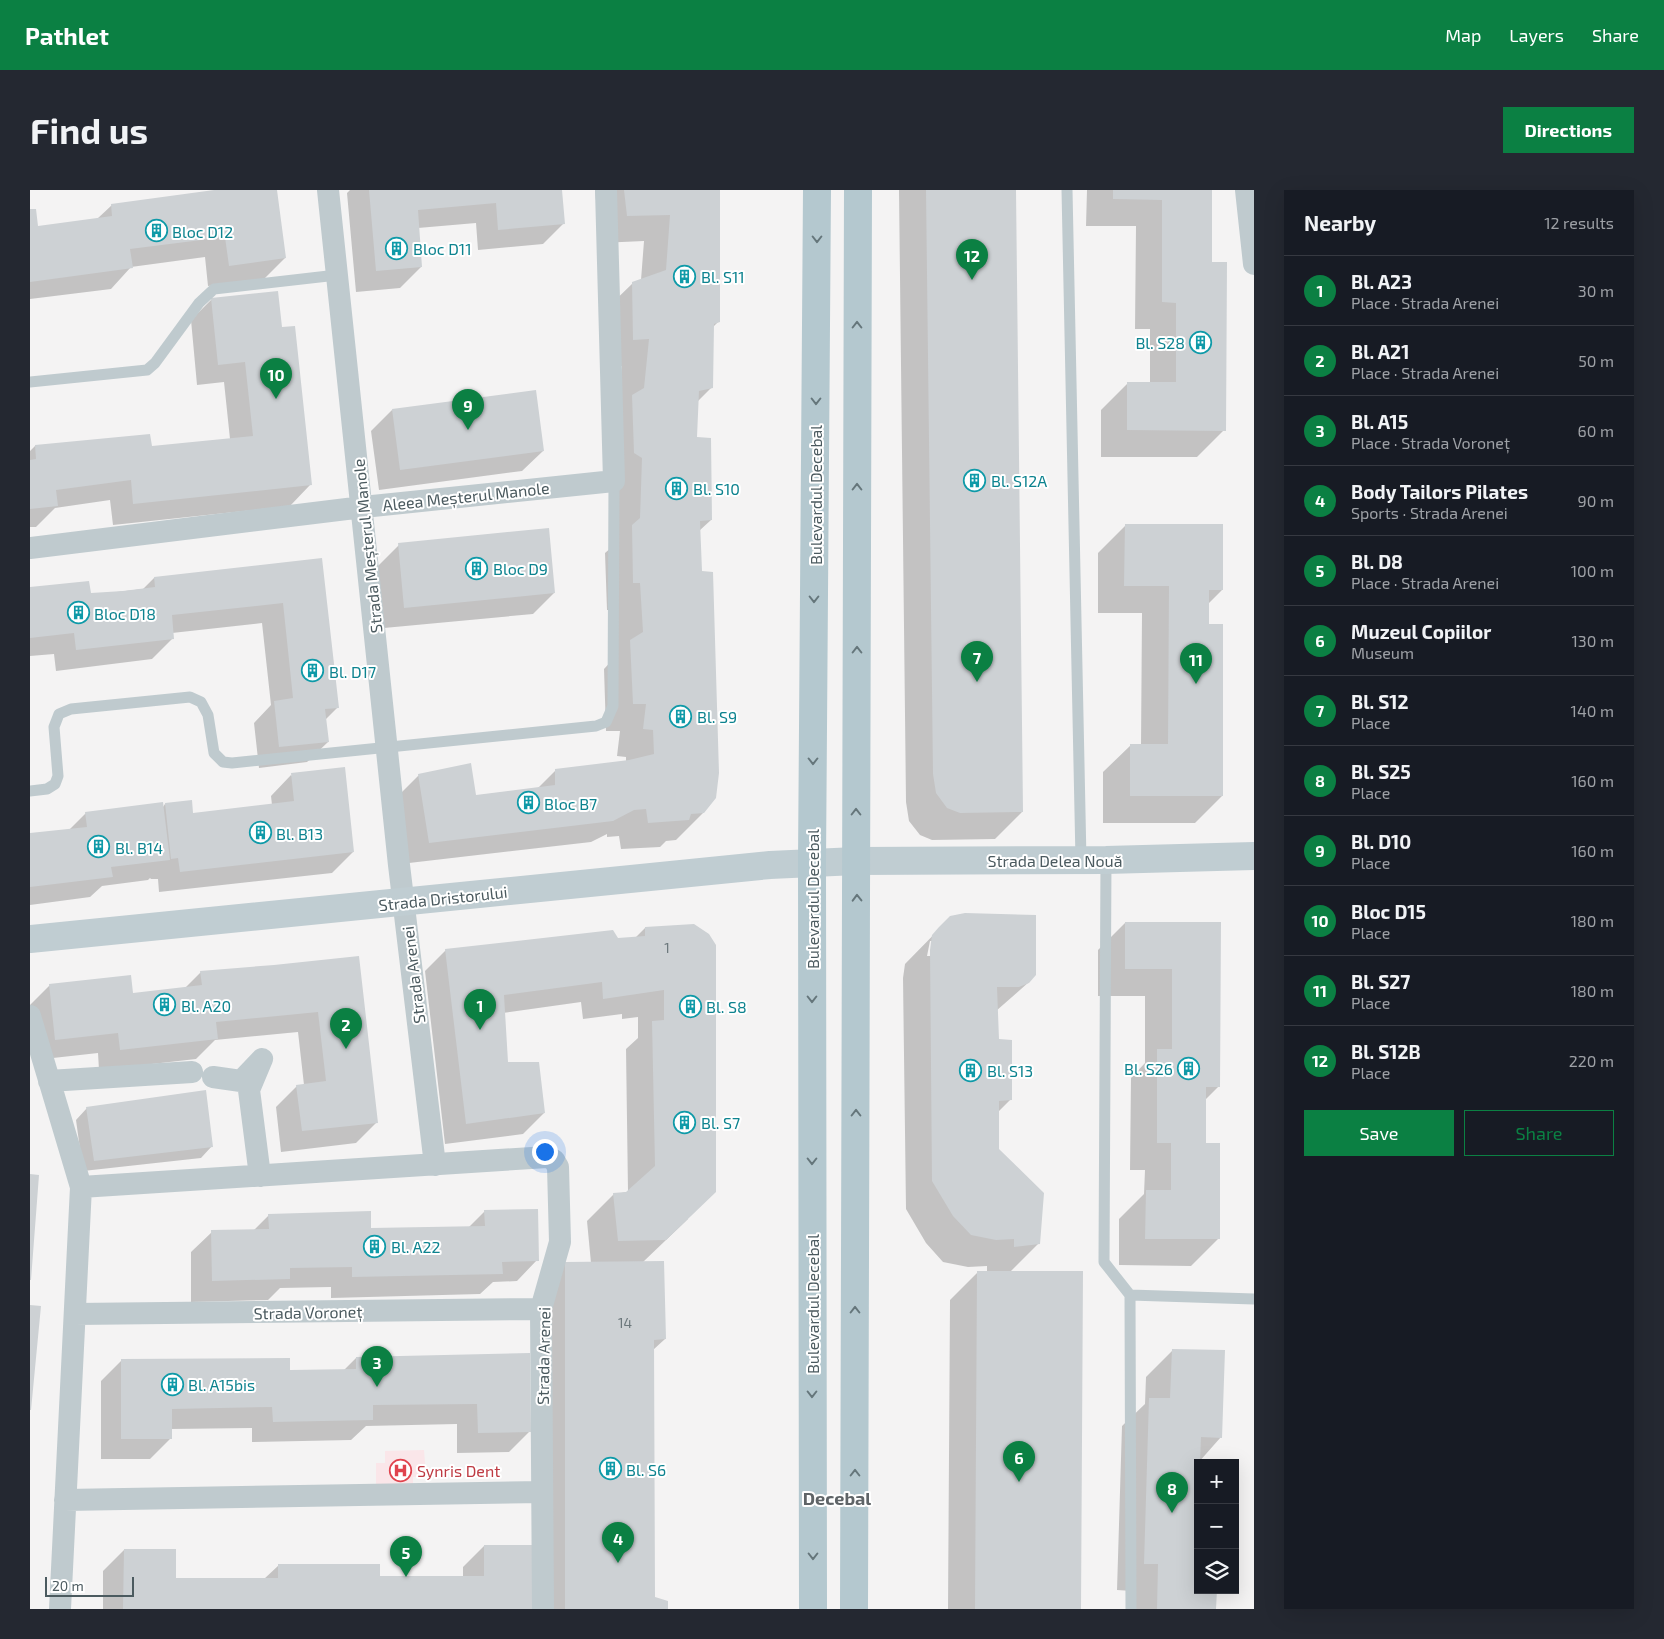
<!DOCTYPE html>
<html lang="en">
<head>
<meta charset="utf-8">
<style>
	:root { --surface:#171b24; --page:#242831; --text:#f1f3f6; --muted:#9ea1a6; --line:#363941; --accent:#0b8043 }
	body { margin:0; font-family:"Exo 2",sans-serif; background:var(--page); color:var(--text) }
	.controls { position:absolute; right:15px; bottom:15px; display:grid; overflow:hidden; border-radius:0px; box-shadow:0 5px 20px #0002 }
	.controls button { width:45px; height:45px; display:grid; place-items:center; padding:0; border:0; border-bottom:1px solid var(--line); background:var(--surface); color:var(--text); font:25px sans-serif }
	.scale { position:absolute; left:15px; bottom:12px; width:89px; box-sizing:border-box; padding-left:5px; border:2px solid #4b5a5f; border-top:0; font-size:14px; line-height:18px; white-space:nowrap; color:#4b5a5f; -webkit-text-stroke:4px #fff; paint-order:stroke }
	.you { position:absolute; left:514px; top:961px; width:18px; height:18px; margin:-12px; border:4px solid #fff; border-radius:50%; background:#1a73e8; box-shadow:0 0 0 8px #1a73e833 }
	.badge { display:grid; place-items:center; width:32px; height:32px; border-radius:50%; background:var(--accent); color:#fff; font-size:16px; font-weight:700 }
	.pin { position:absolute; translate:-50% -41px; filter:drop-shadow(0 1px 2px #0008) }
	.pin::after { content:''; position:absolute; top:26px; width:18px; height:15px; background:inherit; clip-path:polygon(0 0,100% 0,50% 100%) }
	.list { margin:0; padding:0; list-style:none }
	h2 { display:flex; justify-content:space-between; align-items:center; height:65px; margin:0; padding:0 20px; font-size:21px }
	h2 small { font-size:16px; font-weight:400; color:var(--muted) }
	.list li { display:grid; grid-template-columns:32px 1fr auto; gap:15px; align-items:center; box-sizing:border-box; height:70px; padding:0 20px; border-top:1px solid var(--line) }
	.list b { display:block; font-size:19px; white-space:nowrap }
	.list p { margin:0; font-size:16px; white-space:nowrap; color:var(--muted) }
	.list em { font-size:16px; font-style:normal; color:var(--muted) }
	.actions { display:flex; gap:10px; padding:15px 20px }
	.actions a { flex:1; padding:11px 0; border:1px solid var(--accent); border-radius:0px; text-align:center; font-size:18px; color:var(--accent) }
	.actions .main { background:var(--accent); color:#fff }
	.icon { flex:none; width:28px; height:28px; fill:none; stroke:currentColor; stroke-width:2; stroke-linecap:round; stroke-linejoin:round }
	.map { position:relative; flex:none; width:1224px; height:1419px; overflow:hidden; border-radius:0px }
	header { display:flex; align-items:center; gap:30px; box-sizing:border-box; height:70px; padding:0 25px; background:var(--accent); color:#fff }
	header strong { font-size:24px }
	nav { display:flex; gap:28px; margin-inline-start:auto; font-size:18px }
	.intro { display:flex; align-items:center; justify-content:space-between; box-sizing:border-box; height:120px; padding:0 30px }
	h1 { margin:0; font-size:35px }
	.button { padding:12px 22px; border-radius:0px; background:var(--accent); color:#fff; font-size:18px; font-weight:700 }
	main { display:flex; gap:30px; padding:0 30px }
	aside { flex:1; background:var(--surface); border-radius:0px; box-shadow:0 5px 20px #0002 }
	.map>svg:first-child { display:block }
</style>
</head>
<body>
<header>
<strong>Pathlet</strong>
<nav><a>Map</a><a>Layers</a><a>Share</a></nav>
</header>
<div class="intro"><h1>Find us</h1><a class="button">Directions</a></div>
<main>
<div class="map">
<svg width="1224" height="1419" viewBox="0 0 1224 1419">
	<rect width="100%" height="100%" fill="#f4f3f3"/>
	<path fill="#fae6e9" d="M394,1260L396,1286L383,1287V1296L346,1297V1273H355V1261Z"/>
	<path fill="#0003" fill-rule="evenodd" d="M194,0H246L255,68L234,89L178,96L175,67L101,77L81,99L0,109V21L7,37L67,29L82,15Z
		M320,0H531L534,33L513,54L448,60L446,33L388,38L391,77L370,98L326,102L317,3Z
		M565,0H688L689,131L682,138V197L667,212L666,249L681,330L669,341L673,623L646,650L636,651L630,657L591,659L589,646L577,647V644L561,652L379,673L368,606L389,585L445,606L508,598L525,581L596,572V567L587,566L590,541H576L574,479L586,466L583,420H577L575,363L583,356L588,221L592,176L576,177L575,120L603,93L611,90L614,51L570,53Z
		M869,0H985L992,622L965,649L902,650L890,645L879,631L876,612Z
		M1057,0H1181V73L1194,240L1167,267H1071V220L1098,193H1120V139H1105L1106,36H1056Z
		M182,109L251,138L280,295L260,316L83,335L80,310L25,318L6,337H0V261L5,256L119,245L120,258L200,249L194,192L167,195L161,130Z
		M362,220L513,261L492,281L349,300L341,241Z
		M1095,336L1192,400L1178,414L1177,435L1192,606L1165,633H1073V582L1101,555H1111L1112,423H1068V363Z
		M369,355L524,403L503,424L354,438L348,376Z
		M291,369L308,517L295,530L298,552L277,572L229,578L224,533L241,515L232,433L142,443L143,448L122,469L26,481L24,464L0,466V398L60,405L113,399L124,388Z
		M261,585L323,662L302,683L129,702L128,689H121L120,688L118,690L72,696L60,707L0,715V645L39,640L56,623L133,617L135,614L162,624L242,615L241,606Z
		M921,727L999,792L966,821L968,850L981,909L968,922V960L1009,1053L979,1083L1049,1419H918L920,1110L947,1083H957V1076L938,1077L913,1072L896,1053L876,1019L873,788L875,774ZM900,751H902L900,766H897Z
		M1095,733H1190L1189,896L1175,910V954L1189,1048L1161,1076L1089,1075V1029L1114,1004L1115,980H1100L1101,888L1115,873V806H1068V760Z
		M663,736L658,1029L613,1072L635,1149L623,1160V1408L637,1419H508L509,1101L536,1073H561L557,1031L584,1004L598,1002L596,859L608,848V827L592,829V824L553,829L551,812L473,823L476,873L514,923L493,944L415,954L395,781L416,760L605,748L615,738Z
		M328,767L347,932L326,953L251,962L246,917L267,896L274,895L268,842L185,850L166,869L69,880L68,863L5,870L0,815L20,795L102,804L154,799L171,782L244,777Z
		M57,918L182,956L171,968L53,981L46,930Z
		M455,1021L507,1070L487,1091L463,1092L450,1104L301,1108V1097L250,1098L238,1110L161,1112V1062L182,1042L223,1041L239,1025L340,1040L438,1038Z
		M1143,1160L1191,1247L1168,1273V1400L1185,1419H1101L1102,1401L1087,1400L1092,1236L1115,1214L1116,1187Z
		M499,1164L500,1241L479,1262L427,1263V1234L336,1236L321,1250L222,1252V1238L140,1239L141,1248L120,1269H71V1191L91,1171L259,1181L314,1180L326,1168Z
		M454,1356L502,1419H73V1381L94,1360L145,1389H234L249,1375L349,1387H433V1377Z"/>
	<path fill="#cdd1d4" d="M184,0H247L256,68L199,76L195,47L100,59L103,78L0,92V19H6L8,36L82,26L81,14Z
		M339,0H532L535,34L468,40L466,13L388,20L392,77L346,81Z
		M594,0H690V132L684,134L683,198L669,201L667,247L681,248L682,330L670,331L672,381L683,382L689,583L686,608L674,623L661,624L659,630L618,633L616,619L604,620L583,631L399,653L388,584L441,573L446,605L525,595V579L599,570L624,564L623,540L613,539L616,514H603L600,450L613,442L610,393H603L602,335L610,328L612,268L604,263L602,205L614,198L619,149L603,150L602,92L636,80L640,25L597,26Z
		M896,0H986L993,622L930,623L917,618L906,603L903,584Z
		M1083,0H1182V72H1197L1196,241L1097,240V192H1146V113L1132,112V10L1083,9Z
		M248,101L252,137L265,136L282,295L103,314L101,290L26,300L28,316L0,319V270L6,269L5,255L120,244L122,256L223,246L215,172L188,175L181,108Z
		M506,200L514,261L370,280L362,219Z
		M1095,334H1193V400H1179V434H1193V606H1100V554H1138L1139,396H1094Z
		M519,338L525,403L374,418L368,353Z
		M292,368L309,518L295,519L299,552L249,557L244,511L263,508L253,413L142,425L144,449L46,460L44,443L0,448V397L59,391L61,403L93,401L125,397L124,387Z
		M315,577L324,662L150,682L148,668L141,669L135,613L162,610L163,623L264,611L261,583Z
		M133,612L140,670L81,677L83,687L0,697V643L57,637L55,622Z
		M935,723L1006,725V785L999,793L989,797H967L969,849L982,850V910L969,911V959L1014,1003L1010,1054L984,1057V1049L966,1050L941,1045L923,1026L902,991L900,760L902,745L909,737L920,726Z
		M1095,732H1191L1190,897H1176V953H1190V1049H1115L1116,1000H1141V953H1127V859H1142V779H1095Z
		M664,734L679,744L686,755V1002L636,1050L588,1051L583,1003L596,1002L625,976L622,831L634,830V800L573,809L572,792L474,805L478,872H509L515,923L436,934L415,759L583,740L588,748L615,746V737Z
		M329,766L348,933L272,941L266,895L296,891L288,822L186,832L188,849L90,860L88,843L25,850L19,794L101,785L103,803L172,795L170,781L244,775Z
		M176,900L183,957L64,971L56,917Z
		M0,984L9,985L1,1090H0Z
		M508,1019L509,1071L472,1072L473,1084L322,1087V1077L260,1078V1089L182,1091L181,1040L239,1039L238,1024L341,1021V1038L455,1036L454,1020Z
		M634,1071L636,1149L624,1150L625,1407L638,1411V1419H535V1072Z
		M947,1081H1053L1051,1419H945Z
		M0,1115L11,1116L1,1220H0Z
		M1142,1159L1195,1160L1192,1248L1171,1247L1170,1273H1168V1400H1187L1186,1419H1127L1128,1374H1114L1119,1208H1140Z
		M500,1163L501,1242L448,1243L447,1214L343,1215V1230L243,1232L242,1217L142,1219V1249H91V1169L260,1168V1180L326,1179V1167Z
		M454,1355H503V1419H93L94,1359H146V1388H248V1374H350V1386H454Z"/>
	<g fill="none" stroke-linecap="round" stroke-linejoin="round">
		<path stroke="#bfcace" stroke-width="11" d="M1037,0L1051,670
			M0,192L117,180L125,173L169,113L184,99L307,85
			M0,601L17,599L25,594L28,586L24,537L29,524L41,519L160,507L171,512L178,525L184,563L193,572L202,573L566,536L576,532L583,516L584,291
			M1076,670L1074,1072L1100,1105L1101,1419
			M1100,1105L1224,1109"/>
		<path stroke="#bfcace" stroke-width="22" d="M298,0L369,675L405,975
			M1216,0L1224,74
			M0,358L333,317L584,291L576,0
			M0,826L51,997L30,1419
			M183,887L211,891L232,869L219,900L230,986
			M19,891L162,882
			M51,997L517,967L524,970L528,977L530,1052L511,1119L513,1419
			M45,1124L511,1119
			M35,1310L512,1302"/>
		<path stroke="#c0cdd2" stroke-width="28" d="M0,749L740,675L826,671L1076,670L1224,666"/>
		<path stroke="#b4c8cf" stroke-width="28" d="M783,1419L782,672L787,0
			M824,1419L828,0"/>
	</g>
	<defs><path id="oneway-chevron" d="M-2-3.5L2.5 0L-2 3.5" fill="none" stroke-width="1.6" stroke-linecap="round" stroke-linejoin="round" transform="scale(1.25)"/></defs>
	<g stroke="#65767b">
		<use href="#oneway-chevron" transform="translate(787 49) rotate(90)"/>
		<use href="#oneway-chevron" transform="translate(827 135) rotate(-90)"/>
		<use href="#oneway-chevron" transform="translate(786 211) rotate(90)"/>
		<use href="#oneway-chevron" transform="translate(827 297) rotate(-90)"/>
		<use href="#oneway-chevron" transform="translate(784 409) rotate(90)"/>
		<use href="#oneway-chevron" transform="translate(827 460) rotate(-90)"/>
		<use href="#oneway-chevron" transform="translate(783 571) rotate(90)"/>
		<use href="#oneway-chevron" transform="translate(826 622) rotate(-90)"/>
		<use href="#oneway-chevron" transform="translate(827 708) rotate(-91)"/>
		<use href="#oneway-chevron" transform="translate(782 809) rotate(90)"/>
		<use href="#oneway-chevron" transform="translate(826 923) rotate(-90)"/>
		<use href="#oneway-chevron" transform="translate(782 971) rotate(90)"/>
		<use href="#oneway-chevron" transform="translate(825 1120) rotate(-90)"/>
		<use href="#oneway-chevron" transform="translate(782 1204) rotate(90)"/>
		<use href="#oneway-chevron" transform="translate(825 1283) rotate(-90)"/>
		<use href="#oneway-chevron" transform="translate(783 1366) rotate(90)"/>
	</g>
	<defs>
		<symbol id="building-ring" viewBox="-11 -11 22 22"><circle r="9.5" fill="#fff" stroke="#0f9aa8" stroke-width="1.5"/><path d="M-4-6H4V6H1V3H-1V6H-4ZM-2.5-4.3h1.7v1.8h-1.7ZM.8-4.3h1.7v1.8H.8ZM-2.5-1h1.7V.8h-1.7ZM.8-1h1.7V.8H.8Z" fill="#0f9aa8"/></symbol>
		<symbol id="hospital-ring" viewBox="-11 -11 22 22"><circle r="9.5" fill="#fff" stroke="#e0444e" stroke-width="1.5"/><path d="M-5-5h3v3.5h4V-5h3V5h-3V1.5h-4V5h-3Z" fill="#e0444e"/></symbol>
	</defs>
	<g fill-rule="evenodd">
		<use href="#building-ring" x="114" y="28" width="25" height="25"/>
		<use href="#building-ring" x="354" y="46" width="25" height="25"/>
		<use href="#building-ring" x="642" y="74" width="25" height="25"/>
		<use href="#building-ring" x="1158" y="140" width="25" height="25"/>
		<use href="#building-ring" x="932" y="278" width="25" height="25"/>
		<use href="#building-ring" x="634" y="286" width="25" height="25"/>
		<use href="#building-ring" x="434" y="366" width="25" height="25"/>
		<use href="#building-ring" x="36" y="410" width="25" height="25"/>
		<use href="#building-ring" x="270" y="468" width="25" height="25"/>
		<use href="#building-ring" x="638" y="514" width="25" height="25"/>
		<use href="#building-ring" x="486" y="600" width="25" height="25"/>
		<use href="#building-ring" x="218" y="630" width="25" height="25"/>
		<use href="#building-ring" x="56" y="644" width="25" height="25"/>
		<use href="#building-ring" x="122" y="802" width="25" height="25"/>
		<use href="#building-ring" x="648" y="804" width="25" height="25"/>
		<use href="#building-ring" x="1146" y="866" width="25" height="25"/>
		<use href="#building-ring" x="928" y="868" width="25" height="25"/>
		<use href="#building-ring" x="642" y="920" width="25" height="25"/>
		<use href="#building-ring" x="332" y="1044" width="25" height="25"/>
		<use href="#building-ring" x="130" y="1182" width="25" height="25"/>
		<use href="#building-ring" x="568" y="1266" width="25" height="25"/>
		<use href="#hospital-ring" x="358" y="1268" width="25" height="25"/>
	</g>
	<g text-anchor="middle" dominant-baseline="central" stroke-width="4" stroke-linejoin="round" paint-order="stroke">
		<g font-size="14" fill="#6c787c">
			<text x="637" y="757">1</text>
			<text x="595" y="1132">14</text>
		</g>
		<g font-size="16" fill="#0d838f" stroke="#fff" text-anchor="start">
			<text x="142" y="41">Bloc D12</text>
			<text x="383" y="58">Bloc D11</text>
			<text x="671" y="86">Bl. S11</text>
			<text x="1155" y="152" text-anchor="end">Bl. S28</text>
			<text x="961" y="290">Bl. S12A</text>
			<text x="663" y="298">Bl. S10</text>
			<text x="463" y="378">Bloc D9</text>
			<text x="64" y="423">Bloc D18</text>
			<text x="299" y="481">Bl. D17</text>
			<text x="667" y="526">Bl. S9</text>
			<text x="514" y="613">Bloc B7</text>
			<text x="246" y="643">Bl. B13</text>
			<text x="85" y="657">Bl. B14</text>
			<text x="151" y="815">Bl. A20</text>
			<text x="676" y="816">Bl. S8</text>
			<text x="1143" y="878" text-anchor="end">Bl. S26</text>
			<text x="957" y="880">Bl. S13</text>
			<text x="671" y="932">Bl. S7</text>
			<text x="361" y="1056">Bl. A22</text>
			<text x="158" y="1194">Bl. A15bis</text>
			<text x="596" y="1279">Bl. S6</text>
		</g>
		<g font-size="16" fill="#4b5a5f" stroke="#fff">
			<text transform="translate(785 305) rotate(-90)">Bulevardul Decebal</text>
			<text transform="translate(436 306) rotate(-6)">Aleea Meșterul Manole</text>
			<text transform="translate(337 356) rotate(-96)">Strada Meșterul Manole</text>
			<text x="1025" y="670">Strada Delea Nouă</text>
			<text transform="translate(413 708) rotate(-6)">Strada Dristorului</text>
			<text transform="translate(782 709) rotate(-90)">Bulevardul Decebal</text>
			<text transform="translate(383 785) rotate(-97)">Strada Arenei</text>
			<text transform="translate(782 1114) rotate(-90)">Bulevardul Decebal</text>
			<text transform="translate(278 1122) rotate(-1)">Strada Voroneț</text>
			<text transform="translate(513 1166) rotate(-89)">Strada Arenei</text>
		</g>
		<g font-size="16" fill="#be3a42" stroke="#fff" text-anchor="start">
			<text x="387" y="1280">Synris Dent</text>
		</g>
		<g font-size="18" font-weight="bold" fill="#5f6467" stroke="#fff">
			<text x="807" y="1308">Decebal</text>
		</g>
	</g>
</svg>
<div class="controls">
<button>+</button>
<button>−</button>
<button><svg class="icon" aria-label="layers" viewBox="0 0 24 24"><path d="M12 4l9 5-9 5-9-5zM3 14l9 5 9-5"/></svg></button>
</div>
<div class="scale">20 m</div>
<div class="you"></div>
<div class="pin badge" style="left:450px;top:840px">1</div>
<div class="pin badge" style="left:316px;top:859px">2</div>
<div class="pin badge" style="left:347px;top:1197px">3</div>
<div class="pin badge" style="left:588px;top:1373px">4</div>
<div class="pin badge" style="left:376px;top:1387px">5</div>
<div class="pin badge" style="left:989px;top:1292px">6</div>
<div class="pin badge" style="left:947px;top:492px">7</div>
<div class="pin badge" style="left:1142px;top:1323px">8</div>
<div class="pin badge" style="left:438px;top:240px">9</div>
<div class="pin badge" style="left:246px;top:209px">10</div>
<div class="pin badge" style="left:1166px;top:494px">11</div>
<div class="pin badge" style="left:942px;top:90px">12</div>
</div>
<aside>
<h2>Nearby<small>12 results</small></h2>
<ul class="list">
<li><span class="badge">1</span><div><b>Bl. A23</b><p>Place · Strada Arenei</p></div><em>30 m</em></li>
<li><span class="badge">2</span><div><b>Bl. A21</b><p>Place · Strada Arenei</p></div><em>50 m</em></li>
<li><span class="badge">3</span><div><b>Bl. A15</b><p>Place · Strada Voroneț</p></div><em>60 m</em></li>
<li><span class="badge">4</span><div><b>Body Tailors Pilates</b><p>Sports · Strada Arenei</p></div><em>90 m</em></li>
<li><span class="badge">5</span><div><b>Bl. D8</b><p>Place · Strada Arenei</p></div><em>100 m</em></li>
<li><span class="badge">6</span><div><b>Muzeul Copiilor</b><p>Museum</p></div><em>130 m</em></li>
<li><span class="badge">7</span><div><b>Bl. S12</b><p>Place</p></div><em>140 m</em></li>
<li><span class="badge">8</span><div><b>Bl. S25</b><p>Place</p></div><em>160 m</em></li>
<li><span class="badge">9</span><div><b>Bl. D10</b><p>Place</p></div><em>160 m</em></li>
<li><span class="badge">10</span><div><b>Bloc D15</b><p>Place</p></div><em>180 m</em></li>
<li><span class="badge">11</span><div><b>Bl. S27</b><p>Place</p></div><em>180 m</em></li>
<li><span class="badge">12</span><div><b>Bl. S12B</b><p>Place</p></div><em>220 m</em></li>
</ul>
<div class="actions"><a class="main">Save</a><a>Share</a></div>
</aside>
</main>
</body>
</html>
